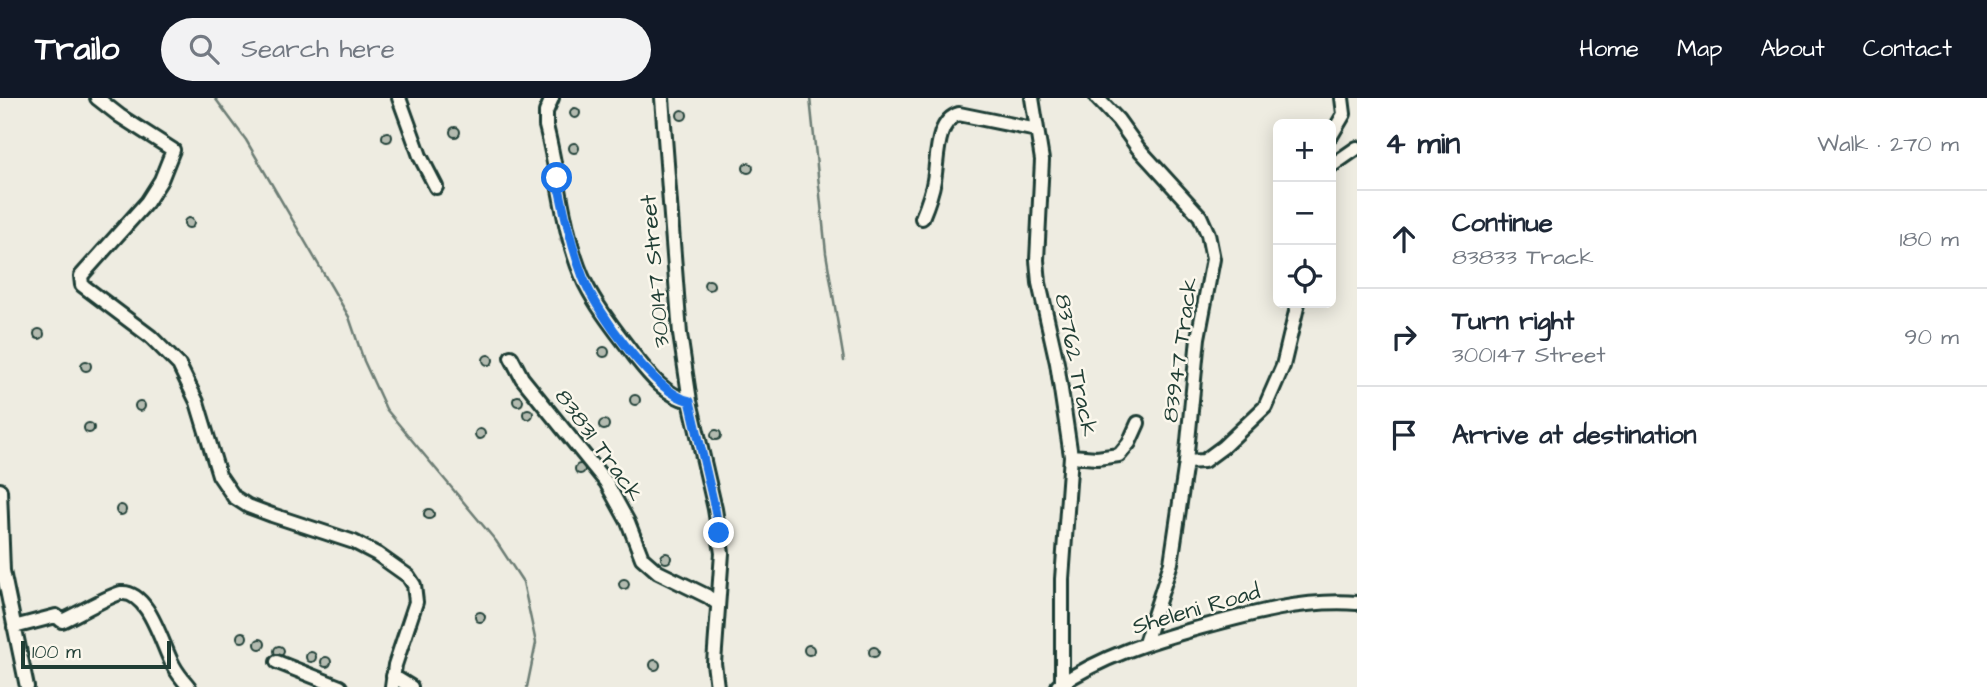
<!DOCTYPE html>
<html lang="en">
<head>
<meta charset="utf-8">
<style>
	:root { --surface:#fff; --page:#f2f2f3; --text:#1f2937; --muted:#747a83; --line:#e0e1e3; --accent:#111827 }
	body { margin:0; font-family:"Architects Daughter",sans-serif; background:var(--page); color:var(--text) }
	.controls { position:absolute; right:21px; top:21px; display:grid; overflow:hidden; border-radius:10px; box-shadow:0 4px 18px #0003 }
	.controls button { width:63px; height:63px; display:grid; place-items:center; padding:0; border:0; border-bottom:2px solid var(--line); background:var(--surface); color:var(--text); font:35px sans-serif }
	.scale { position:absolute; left:21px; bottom:18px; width:150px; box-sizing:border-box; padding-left:7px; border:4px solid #1f3d34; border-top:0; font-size:19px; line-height:24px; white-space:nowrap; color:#1f3d34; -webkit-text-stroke:5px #fbf7ec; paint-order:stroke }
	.stop { position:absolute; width:21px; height:21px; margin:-16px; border:5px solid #1a73e8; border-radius:50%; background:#fff }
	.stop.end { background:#1a73e8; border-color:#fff; box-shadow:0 2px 7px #0008 }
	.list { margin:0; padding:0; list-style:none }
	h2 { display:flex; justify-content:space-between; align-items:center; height:91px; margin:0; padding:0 28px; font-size:30px }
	h2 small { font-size:23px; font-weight:400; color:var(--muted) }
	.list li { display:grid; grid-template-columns:46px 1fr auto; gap:21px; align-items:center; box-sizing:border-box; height:98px; padding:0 28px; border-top:2px solid var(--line) }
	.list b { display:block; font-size:26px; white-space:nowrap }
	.list p { margin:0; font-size:23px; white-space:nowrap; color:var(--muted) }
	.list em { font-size:23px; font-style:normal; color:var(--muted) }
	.icon { flex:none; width:38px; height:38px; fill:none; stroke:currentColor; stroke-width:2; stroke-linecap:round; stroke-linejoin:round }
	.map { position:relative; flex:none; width:1357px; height:589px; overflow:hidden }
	header { display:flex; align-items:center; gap:42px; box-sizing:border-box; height:98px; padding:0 35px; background:var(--accent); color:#fff }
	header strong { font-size:33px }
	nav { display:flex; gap:38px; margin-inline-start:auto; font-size:24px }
	.search { width:490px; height:63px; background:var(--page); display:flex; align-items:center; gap:18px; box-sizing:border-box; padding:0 24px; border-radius:38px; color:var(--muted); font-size:26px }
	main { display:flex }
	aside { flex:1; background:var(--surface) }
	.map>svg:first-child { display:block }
</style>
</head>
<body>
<header>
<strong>Trailo</strong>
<div class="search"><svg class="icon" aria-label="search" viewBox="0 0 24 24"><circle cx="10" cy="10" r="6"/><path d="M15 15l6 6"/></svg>Search here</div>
<nav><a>Home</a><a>Map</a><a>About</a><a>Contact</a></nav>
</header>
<main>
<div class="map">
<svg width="1357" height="589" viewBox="0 0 1357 589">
	<rect width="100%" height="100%" fill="#eeece1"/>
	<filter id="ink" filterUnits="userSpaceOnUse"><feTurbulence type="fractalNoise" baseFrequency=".0143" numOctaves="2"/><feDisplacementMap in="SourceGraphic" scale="14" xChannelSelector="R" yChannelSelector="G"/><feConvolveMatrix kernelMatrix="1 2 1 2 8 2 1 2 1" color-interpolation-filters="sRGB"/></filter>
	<g filter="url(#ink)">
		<path fill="#0003" d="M574,13L580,18L577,21L572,16Z
			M681,15L687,19L684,22L679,18Z
			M455,32L460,37L457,40L452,35Z
			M387,37L393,42L390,45L385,40Z
			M574,48L579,53L576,56L571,51Z
			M747,67L753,72L750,75L745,71Z
			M188,122L194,127L191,130L186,125Z
			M560,139L566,144L563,147L558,141Z
			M710,185L715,191L712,193L707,187Z
			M39,233L45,238L42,241L37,235Z
			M604,252L610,257L607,260L602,254Z
			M488,259L493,263L491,267L485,263Z
			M86,265L91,269L90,273L83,269Z
			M634,299L640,304L637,307L632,303Z
			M518,301L524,306L521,309L515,304Z
			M140,305L146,310L143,313L138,308Z
			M528,313L534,318L531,321L526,315Z
			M603,325L609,330L606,333L601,328Z
			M90,327L94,333L92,335L87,329Z
			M480,333L486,337L484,341L478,336Z
			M716,334L722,339L720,342L713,338Z
			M580,368L585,373L583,376L577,371Z
			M121,409L126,413L125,417L118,413Z
			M429,413L434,418L432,421L426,416Z
			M665,457L671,462L668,465L663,459Z
			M624,484L630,489L628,492L621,487Z
			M479,517L485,522L482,525L477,520Z
			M242,536L247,541L245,544L239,538Z
			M260,544L266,548L263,551L258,547Z
			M809,549L814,555L812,557L806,552Z
			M279,550L285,555L282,558L277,552Z
			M874,551L879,556L877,559L871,555Z
			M311,557L317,562L314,565L309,560Z
			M325,562L331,567L328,569L323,564Z
			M655,564L660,569L657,572L652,567Z"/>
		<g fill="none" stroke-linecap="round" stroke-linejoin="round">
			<path stroke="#6c7d74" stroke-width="2.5" d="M215,0L246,42L349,219L364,263L386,311L496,443L523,484L536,545L527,589
				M810,0L826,155L844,263"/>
		</g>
		<path fill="#b4bbb0" stroke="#1f3d34" stroke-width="2" d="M570 15a5 5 0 1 1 10 0a5 5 0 1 1-10 0Z
			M677 17a5 5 0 1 1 10 0a5 5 0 1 1-10 0Z
			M450 34a5 5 0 1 1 10 0a5 5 0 1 1-10 0Z
			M382 39a5 5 0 1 1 10 0a5 5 0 1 1-10 0Z
			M569 50a5 5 0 1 1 10 0a5 5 0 1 1-10 0Z
			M743 70a5 5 0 1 1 10 0a5 5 0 1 1-10 0Z
			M184 125a5 5 0 1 1 10 0a5 5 0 1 1-10 0Z
			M704 187a5 5 0 1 1 10 0a5 5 0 1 1-10 0Z
			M34 236a5 5 0 1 1 10 0a5 5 0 1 1-10 0Z
			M599 254a5 5 0 1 1 10 0a5 5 0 1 1-10 0Z
			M483 262a5 5 0 1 1 10 0a5 5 0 1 1-10 0Z
			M81 268a5 5 0 1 1 10 0a5 5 0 1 1-10 0Z
			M630 302a5 5 0 1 1 10 0a5 5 0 1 1-10 0Z
			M513 303a5 5 0 1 1 10 0a5 5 0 1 1-10 0Z
			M135 308a5 5 0 1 1 10 0a5 5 0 1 1-10 0Z
			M523 316a5 5 0 1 1 10 0a5 5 0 1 1-10 0Z
			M599 327a5 5 0 1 1 10 0a5 5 0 1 1-10 0Z
			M84 330a5 5 0 1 1 10 0a5 5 0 1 1-10 0Z
			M475 336a5 5 0 1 1 10 0a5 5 0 1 1-10 0Z
			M711 337a5 5 0 1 1 10 0a5 5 0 1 1-10 0Z
			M575 371a5 5 0 1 1 10 0a5 5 0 1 1-10 0Z
			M116 412a5 5 0 1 1 10 0a5 5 0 1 1-10 0Z
			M424 416a5 5 0 1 1 10 0a5 5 0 1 1-10 0Z
			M661 460a5 5 0 1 1 10 0a5 5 0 1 1-10 0Z
			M619 486a5 5 0 1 1 10 0a5 5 0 1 1-10 0Z
			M475 519a5 5 0 1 1 10 0a5 5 0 1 1-10 0Z
			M237 539a5 5 0 1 1 10 0a5 5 0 1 1-10 0Z
			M255 546a5 5 0 1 1 10 0a5 5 0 1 1-10 0Z
			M804 552a5 5 0 1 1 10 0a5 5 0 1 1-10 0Z
			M274 553a5 5 0 1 1 10 0a5 5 0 1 1-10 0Z
			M869 554a5 5 0 1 1 10 0a5 5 0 1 1-10 0Z
			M306 559a5 5 0 1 1 10 0a5 5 0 1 1-10 0Z
			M321 564a5 5 0 1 1 10 0a5 5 0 1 1-10 0Z
			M650 567a5 5 0 1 1 10 0a5 5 0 1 1-10 0Z"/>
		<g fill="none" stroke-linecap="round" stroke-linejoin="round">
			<defs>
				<path id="minor" d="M97,0L120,18L173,52L161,82L147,104L81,178L82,187L151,239L179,267L197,304L219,377L234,399L248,408L272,417L354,444L377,456L408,478L414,487L416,504L395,567L392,589
					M399,0L420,58L436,89
					M552,0L546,14V28C559,77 563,139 585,185C598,211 616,233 633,256C648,275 665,298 690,303
					M662,0L680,236L690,303L715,411L722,455L714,565L717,589
					M1032,0L1042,62L1037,162L1039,185L1057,265L1071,358L1062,481V585
					M1097,0L1118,22L1138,50L1200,118L1208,136L1213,161L1198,240L1186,364L1171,465L1145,545
					M1331,38L1344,16L1342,0
					M1331,68L1357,50
					M922,120C927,108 932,95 934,82C938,62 935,23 959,16L1037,32
					M511,259L522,280L606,384L628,424L642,460L658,474L707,498L718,506
					M1071,358L1097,360L1119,357L1129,345L1138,325
					M1186,364L1204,363L1223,349L1265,309L1283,268L1298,205
					M0,392L3,473L27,589
					M14,529L56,518L62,523C74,518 112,496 121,495C149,492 162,548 173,567C177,575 183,582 189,589
					M277,564L340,589
					M393,578L411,589
					M1058,588C1102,558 1151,543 1202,529C1253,515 1304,501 1357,505"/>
			</defs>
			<use href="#minor" stroke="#1f3d34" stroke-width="18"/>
			<use href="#minor" stroke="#fbf7ec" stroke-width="12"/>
		</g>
	</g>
	<g fill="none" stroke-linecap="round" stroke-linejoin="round" filter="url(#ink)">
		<path stroke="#1a73e8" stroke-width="9" d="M557,80C564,113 571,147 583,179C595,212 655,296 690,303L715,411L719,435"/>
	</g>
	<g text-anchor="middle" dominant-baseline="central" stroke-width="5" stroke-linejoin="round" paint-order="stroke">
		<g font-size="23" fill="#1f3d34" stroke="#fbf7ec">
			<text transform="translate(655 173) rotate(-95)">300147 Street</text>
			<text transform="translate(1180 252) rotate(-82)">83947 Track</text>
			<text transform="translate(1076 267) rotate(79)">83762 Track</text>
			<text transform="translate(599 347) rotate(54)">83831 Track</text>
			<text transform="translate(1196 511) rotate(-16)">Sheleni Road</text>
		</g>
	</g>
</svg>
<div class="controls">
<button>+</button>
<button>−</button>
<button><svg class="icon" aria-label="locate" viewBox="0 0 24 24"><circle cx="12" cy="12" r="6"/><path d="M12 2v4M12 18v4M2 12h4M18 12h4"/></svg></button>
</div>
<div class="scale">100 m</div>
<div class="stop" style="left:557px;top:80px"></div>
<div class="stop end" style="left:719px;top:435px"></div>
</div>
<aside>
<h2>4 min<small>Walk · 270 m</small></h2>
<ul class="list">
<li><svg class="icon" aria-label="ahead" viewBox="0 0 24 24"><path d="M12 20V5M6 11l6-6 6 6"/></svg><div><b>Continue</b><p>83833 Track</p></div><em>180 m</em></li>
<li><svg class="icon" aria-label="right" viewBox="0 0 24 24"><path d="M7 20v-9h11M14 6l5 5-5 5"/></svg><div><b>Turn right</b><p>300147 Street</p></div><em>90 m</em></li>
<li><svg class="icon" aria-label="arrive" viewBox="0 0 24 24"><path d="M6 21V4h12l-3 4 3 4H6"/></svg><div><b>Arrive at destination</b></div></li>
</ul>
</aside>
</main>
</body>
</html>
